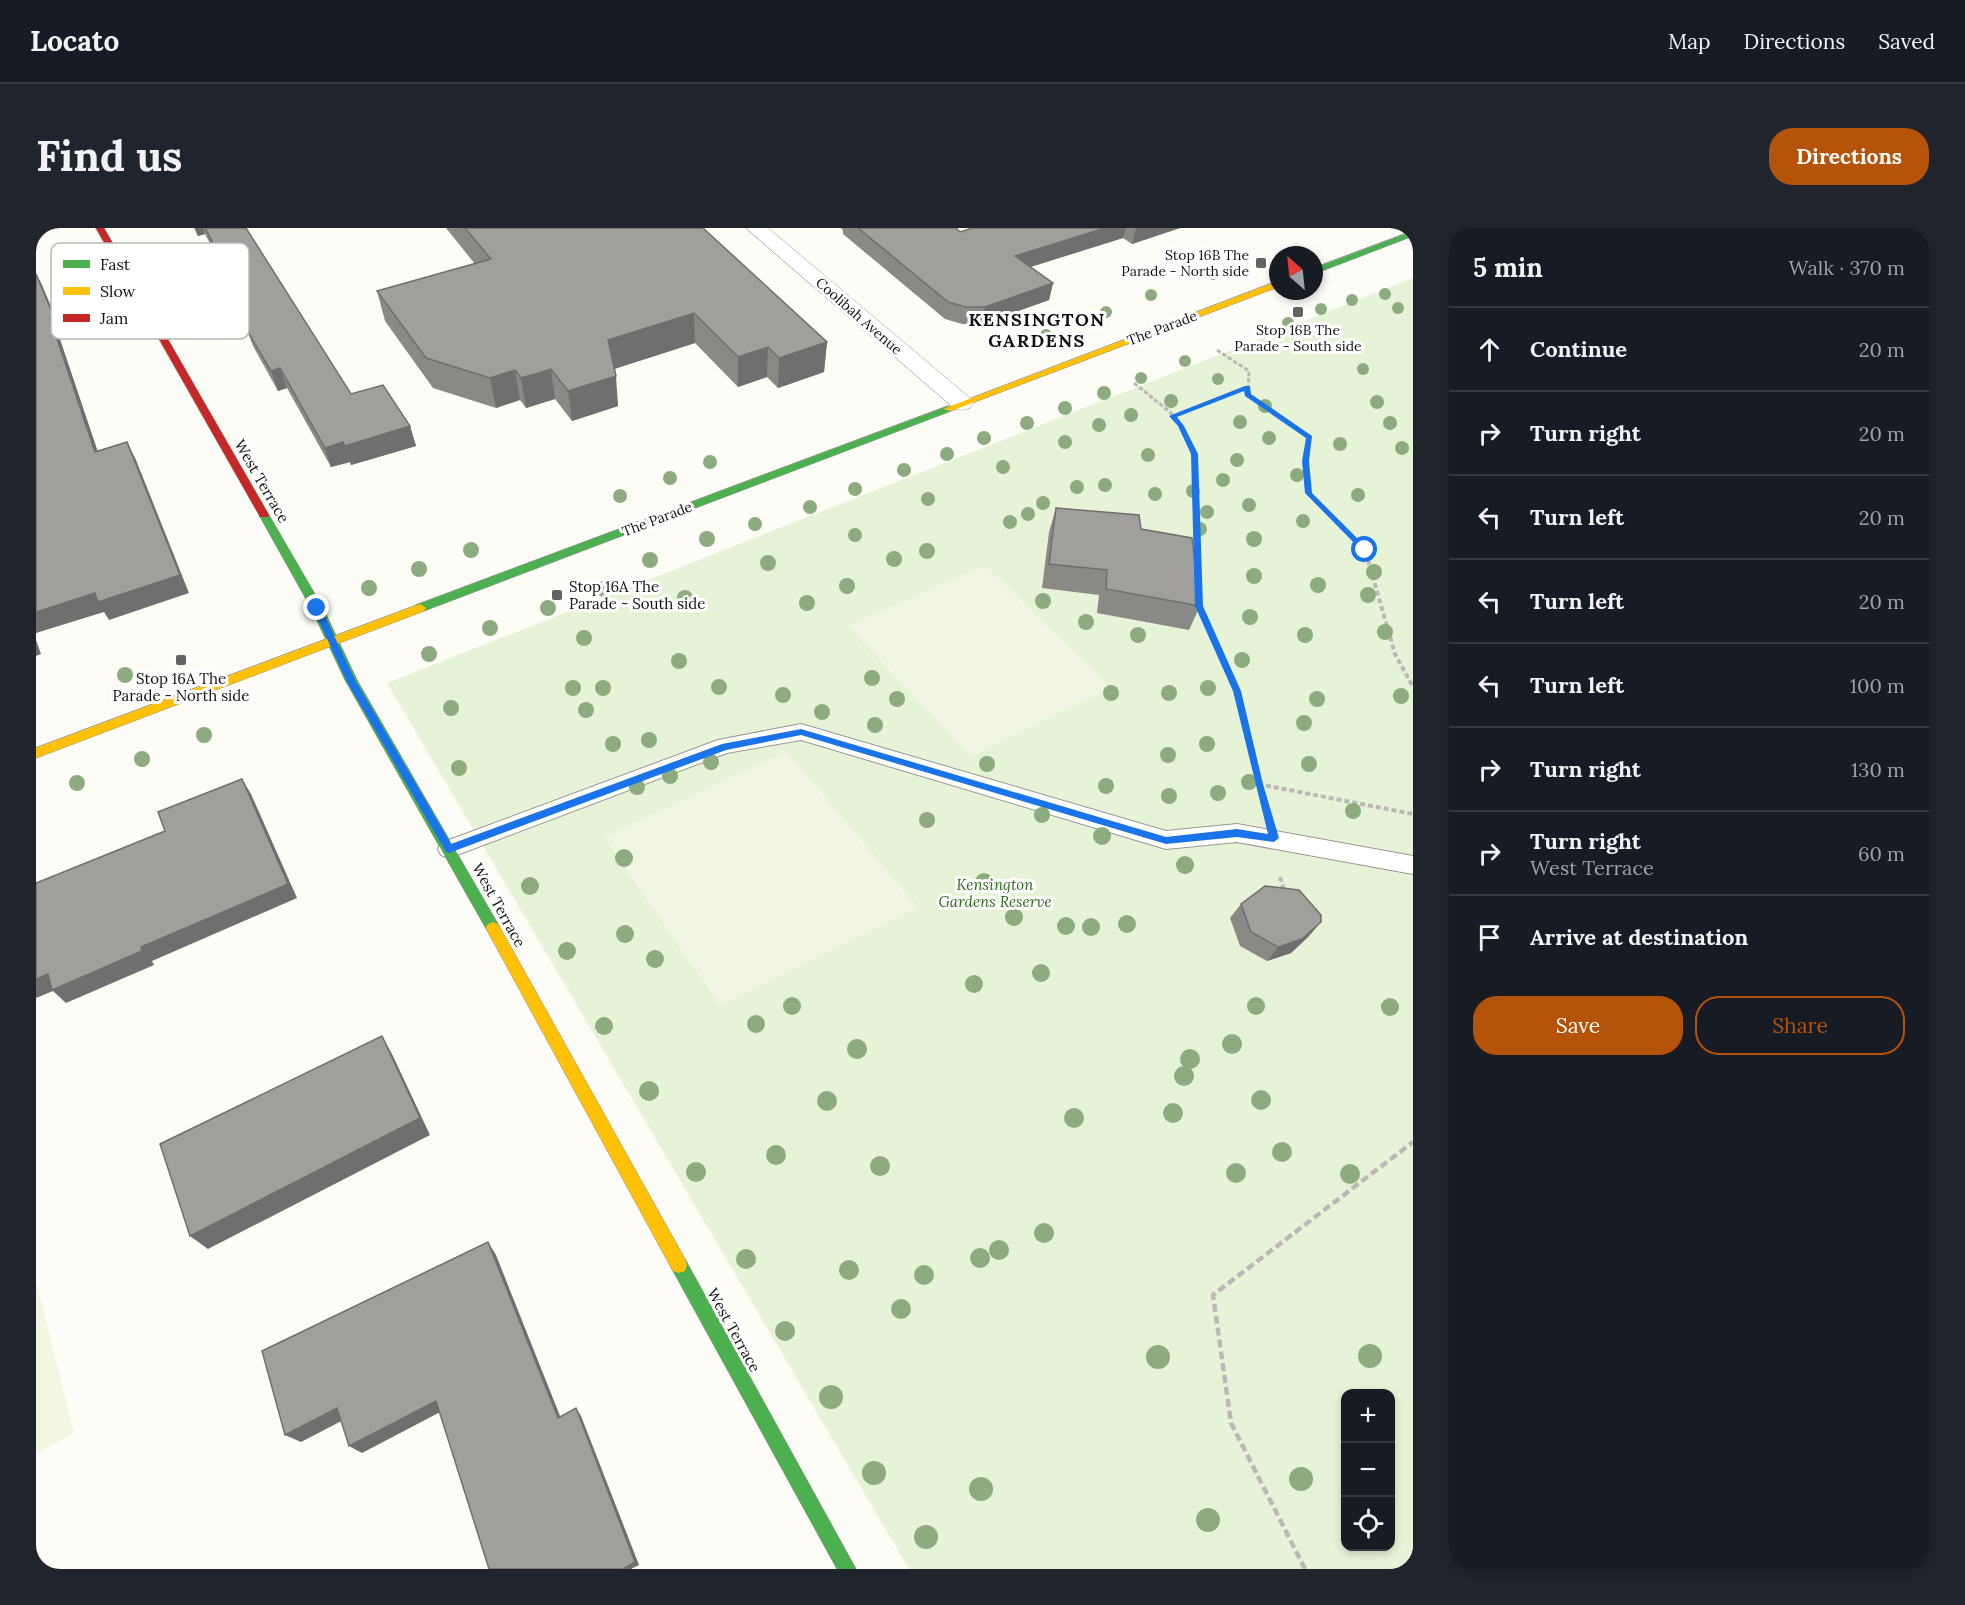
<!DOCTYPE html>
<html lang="en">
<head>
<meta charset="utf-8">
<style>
	:root { --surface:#171b24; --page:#20242c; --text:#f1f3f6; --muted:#9ea1a6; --line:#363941; --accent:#b45309 }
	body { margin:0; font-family:Lora,serif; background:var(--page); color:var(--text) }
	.controls { position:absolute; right:18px; bottom:18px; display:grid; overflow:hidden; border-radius:12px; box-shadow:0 3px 9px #0003 }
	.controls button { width:54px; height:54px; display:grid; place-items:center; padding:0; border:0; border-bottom:2px solid var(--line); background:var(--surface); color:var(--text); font:30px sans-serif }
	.compass { position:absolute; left:1233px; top:18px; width:54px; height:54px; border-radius:50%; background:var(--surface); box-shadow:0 3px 9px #0003; rotate:333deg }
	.stop { position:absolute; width:18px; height:18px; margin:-14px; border:4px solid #1a73e8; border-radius:50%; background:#fff }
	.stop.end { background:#1a73e8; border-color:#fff; box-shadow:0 2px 6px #0008 }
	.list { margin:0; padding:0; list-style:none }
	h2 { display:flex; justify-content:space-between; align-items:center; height:78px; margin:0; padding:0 24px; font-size:26px }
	h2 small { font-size:20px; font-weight:400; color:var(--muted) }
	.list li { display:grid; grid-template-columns:39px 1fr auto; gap:18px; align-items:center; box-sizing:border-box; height:84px; padding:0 24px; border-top:2px solid var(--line) }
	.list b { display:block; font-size:22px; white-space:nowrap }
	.list p { margin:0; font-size:20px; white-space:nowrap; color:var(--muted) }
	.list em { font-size:20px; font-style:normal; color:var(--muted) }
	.actions { display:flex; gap:12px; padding:18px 24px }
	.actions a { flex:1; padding:14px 0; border:2px solid var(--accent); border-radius:24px; text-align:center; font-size:21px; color:var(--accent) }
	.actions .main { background:var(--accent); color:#fff }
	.icon { flex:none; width:33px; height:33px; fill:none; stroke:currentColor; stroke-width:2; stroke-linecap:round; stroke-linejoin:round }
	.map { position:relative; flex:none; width:1377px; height:1341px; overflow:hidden; border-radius:24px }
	header { display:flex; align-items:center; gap:36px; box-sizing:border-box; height:84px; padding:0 30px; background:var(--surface); border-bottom:2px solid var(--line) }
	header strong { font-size:28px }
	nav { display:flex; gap:33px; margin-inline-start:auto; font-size:21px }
	.intro { display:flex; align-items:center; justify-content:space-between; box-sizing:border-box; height:144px; padding:0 36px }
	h1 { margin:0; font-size:42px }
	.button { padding:15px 27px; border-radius:24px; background:var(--accent); color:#fff; font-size:21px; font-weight:700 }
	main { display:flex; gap:36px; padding:0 36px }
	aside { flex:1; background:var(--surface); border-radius:24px; box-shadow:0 3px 9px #0003 }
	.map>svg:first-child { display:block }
</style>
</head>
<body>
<header>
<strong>Locato</strong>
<nav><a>Map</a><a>Directions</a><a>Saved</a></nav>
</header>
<div class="intro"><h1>Find us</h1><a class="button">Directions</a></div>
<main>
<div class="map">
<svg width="1377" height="1341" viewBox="0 0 1377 1341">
	<rect width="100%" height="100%" fill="#fdfcf7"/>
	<path fill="#e7f3d7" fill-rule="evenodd" d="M1377,50V1341H873L351,455ZM1310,1166H1354V1318H1310Z"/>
	<path fill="#f0f6e1" d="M949,337L1075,460L935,529L812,398Z
		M751,523L882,680L684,778L568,609Z
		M0,1053L38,1205L0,1226Z"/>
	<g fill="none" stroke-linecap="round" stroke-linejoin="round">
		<defs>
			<path id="lane" d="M765,496L1130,603L1201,596L1377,628V646L1201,614L1130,621L765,512L691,525L413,630L405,627L402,621L405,615L682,512Z"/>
			<path id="street" d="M710,0H732L934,170L938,175L934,180L926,182L918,180Z"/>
			<path id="fast" d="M1377,3V8L1278,46V40Z
				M912,178L915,179V183L388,383L384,384L378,380L380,377Z
				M228,284L233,287L287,380L321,452L462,696L464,700L462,704L457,706L452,704L309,452L275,380L223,287Z
				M643,1029L649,1031L820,1341H801L637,1043L635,1037L637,1031Z"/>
			<path id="slow" d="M1242,53V59L915,183L907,181Z
				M384,376L390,380L388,383L0,530V520Z
				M457,694L462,696L649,1031L651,1037L649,1043L643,1045L637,1043L452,704L450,700L452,696Z"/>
			<path id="jam" d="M60,0H68L233,287L232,289H224L223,287Z"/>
		</defs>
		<use href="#lane" stroke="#979795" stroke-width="2"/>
		<use href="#street" stroke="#979795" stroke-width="1"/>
		<use href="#fast" stroke="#8e8d8b" stroke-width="1"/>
		<use href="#slow" stroke="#8e8d8b" stroke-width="1"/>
		<use href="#jam" stroke="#8e8d8b" stroke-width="1"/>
		<path stroke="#b9b9b8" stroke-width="3" stroke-dasharray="4.5 2" stroke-linecap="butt" d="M1181,122L1213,143L1212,167L1273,210L1269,233L1273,265L1329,322L1332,333
			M1098,155L1134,184L1145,198L1159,226L1161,333
			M1137,188L1211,159"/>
		<path stroke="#b9b9b8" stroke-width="4" stroke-dasharray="5 3" stroke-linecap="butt" d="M1161,332L1162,364
			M1332,332L1359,426L1377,459
			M1163,377L1201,463L1228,574
			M1222,556L1377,586
			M1244,649L1249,665"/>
		<path stroke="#b9b9b8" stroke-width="4.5" stroke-dasharray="8 4" stroke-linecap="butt" d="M1269,1341L1195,1195L1177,1067L1377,914"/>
		<use href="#lane" fill="#fffffe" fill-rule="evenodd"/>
		<use href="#street" fill="#fffffe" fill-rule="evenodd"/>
		<use href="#fast" fill="#4caf50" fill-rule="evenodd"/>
		<use href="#slow" fill="#ffc107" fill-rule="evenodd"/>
		<use href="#jam" fill="#c62828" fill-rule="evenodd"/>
	</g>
	<g fill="#8cac80">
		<circle cx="1177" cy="46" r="6"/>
		<circle cx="1349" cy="66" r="6"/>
		<circle cx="1115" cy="67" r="6"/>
		<circle cx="1316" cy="72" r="6"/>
		<circle cx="1362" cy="80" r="6"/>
		<circle cx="1285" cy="81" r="6"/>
		<circle cx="1070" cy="84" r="6"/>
		<circle cx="1252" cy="95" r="6"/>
		<circle cx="1010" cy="107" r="6"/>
		<circle cx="1266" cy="119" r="6"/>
		<circle cx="1149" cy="133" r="6"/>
		<circle cx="1327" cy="141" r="6"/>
		<circle cx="1105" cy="150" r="6"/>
		<circle cx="1182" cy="151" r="6"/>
		<circle cx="1068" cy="165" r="7"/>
		<circle cx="1135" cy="173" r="7"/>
		<circle cx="1341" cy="174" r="7"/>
		<circle cx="1229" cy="178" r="7"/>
		<circle cx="1029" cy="180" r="7"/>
		<circle cx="1095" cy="187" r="7"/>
		<circle cx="1204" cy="194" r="7"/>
		<circle cx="991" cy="195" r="7"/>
		<circle cx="1354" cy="195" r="7"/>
		<circle cx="1063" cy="197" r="7"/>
		<circle cx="948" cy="210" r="7"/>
		<circle cx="1233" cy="210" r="7"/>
		<circle cx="1029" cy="214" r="7"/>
		<circle cx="1304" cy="216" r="7"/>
		<circle cx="1366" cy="220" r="7"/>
		<circle cx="911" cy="226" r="7"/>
		<circle cx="1112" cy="227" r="7"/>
		<circle cx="1201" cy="232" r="7"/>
		<circle cx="674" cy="234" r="7"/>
		<circle cx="967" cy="239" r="7"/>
		<circle cx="868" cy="242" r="7"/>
		<circle cx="1261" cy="247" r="7"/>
		<circle cx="634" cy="250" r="7"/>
		<circle cx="1187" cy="252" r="7"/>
		<circle cx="1069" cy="257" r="7"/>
		<circle cx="1041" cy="259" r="7"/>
		<circle cx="819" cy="261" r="7"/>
		<circle cx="1157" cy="263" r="7"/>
		<circle cx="1119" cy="266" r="7"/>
		<circle cx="1322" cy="267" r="7"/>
		<circle cx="584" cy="268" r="7"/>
		<circle cx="892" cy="271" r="7"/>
		<circle cx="1007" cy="275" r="7"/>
		<circle cx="1213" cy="277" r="7"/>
		<circle cx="774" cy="279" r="7"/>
		<circle cx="1171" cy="284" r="7"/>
		<circle cx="992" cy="286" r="7"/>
		<circle cx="1267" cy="293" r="7"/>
		<circle cx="974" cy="294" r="7"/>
		<circle cx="719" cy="296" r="7"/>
		<circle cx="1164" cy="301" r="7"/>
		<circle cx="819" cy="307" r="7"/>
		<circle cx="671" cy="311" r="8"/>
		<circle cx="1218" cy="311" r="8"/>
		<circle cx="435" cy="322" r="8"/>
		<circle cx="891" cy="323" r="8"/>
		<circle cx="858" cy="331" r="8"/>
		<circle cx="614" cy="332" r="8"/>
		<circle cx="732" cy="335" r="8"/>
		<circle cx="383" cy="341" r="8"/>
		<circle cx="1338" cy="344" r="8"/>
		<circle cx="1218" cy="348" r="8"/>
		<circle cx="1282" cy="357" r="8"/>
		<circle cx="811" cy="358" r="8"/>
		<circle cx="333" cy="360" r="8"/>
		<circle cx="568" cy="361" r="8"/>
		<circle cx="1332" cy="367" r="8"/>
		<circle cx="649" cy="370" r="8"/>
		<circle cx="1007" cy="373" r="8"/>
		<circle cx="771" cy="375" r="8"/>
		<circle cx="512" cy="380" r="8"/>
		<circle cx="1214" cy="389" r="8"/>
		<circle cx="1050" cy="394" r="8"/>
		<circle cx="454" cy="400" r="8"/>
		<circle cx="1349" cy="404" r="8"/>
		<circle cx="1102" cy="407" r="8"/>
		<circle cx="1269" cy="407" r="8"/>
		<circle cx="548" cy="410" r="8"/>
		<circle cx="393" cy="426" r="8"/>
		<circle cx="1206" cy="432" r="8"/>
		<circle cx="643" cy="433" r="8"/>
		<circle cx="89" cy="447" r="8"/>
		<circle cx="836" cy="450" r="8"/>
		<circle cx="683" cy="459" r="8"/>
		<circle cx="537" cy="460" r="8"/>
		<circle cx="567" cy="460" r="8"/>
		<circle cx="1172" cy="460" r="8"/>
		<circle cx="1075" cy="465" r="8"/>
		<circle cx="1133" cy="465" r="8"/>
		<circle cx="747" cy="467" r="8"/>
		<circle cx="1365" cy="468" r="8"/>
		<circle cx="861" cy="471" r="8"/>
		<circle cx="1281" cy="471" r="8"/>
		<circle cx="415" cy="480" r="8"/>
		<circle cx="550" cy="482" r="8"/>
		<circle cx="786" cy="484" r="8"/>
		<circle cx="1268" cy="495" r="8"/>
		<circle cx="839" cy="497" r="8"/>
		<circle cx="168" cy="507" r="8"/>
		<circle cx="613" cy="512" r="8"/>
		<circle cx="577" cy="516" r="8"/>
		<circle cx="1171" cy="516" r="8"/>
		<circle cx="1132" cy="527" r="8"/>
		<circle cx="106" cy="531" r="8"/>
		<circle cx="675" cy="534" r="8"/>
		<circle cx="951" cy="536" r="8"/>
		<circle cx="1273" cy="536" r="8"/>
		<circle cx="423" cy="540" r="8"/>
		<circle cx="634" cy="548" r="8"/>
		<circle cx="1213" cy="554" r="8"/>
		<circle cx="41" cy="555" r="8"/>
		<circle cx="1070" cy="558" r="8"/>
		<circle cx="601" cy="559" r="8"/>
		<circle cx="1182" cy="565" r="8"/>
		<circle cx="1133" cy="568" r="8"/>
		<circle cx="1317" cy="583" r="8"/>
		<circle cx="1006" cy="587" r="8"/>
		<circle cx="891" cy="592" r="8"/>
		<circle cx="1066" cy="608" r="9"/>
		<circle cx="588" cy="630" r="9"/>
		<circle cx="1149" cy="637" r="9"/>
		<circle cx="948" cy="654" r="9"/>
		<circle cx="494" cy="658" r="9"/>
		<circle cx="978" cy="689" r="9"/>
		<circle cx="1091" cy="696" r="9"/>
		<circle cx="1030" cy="698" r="9"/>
		<circle cx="1055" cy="699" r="9"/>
		<circle cx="589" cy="706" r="9"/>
		<circle cx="531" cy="723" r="9"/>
		<circle cx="619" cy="731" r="9"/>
		<circle cx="1005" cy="745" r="9"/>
		<circle cx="938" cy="756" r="9"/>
		<circle cx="756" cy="778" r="9"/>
		<circle cx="1220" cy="778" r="9"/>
		<circle cx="1354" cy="779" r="9"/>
		<circle cx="720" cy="796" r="9"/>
		<circle cx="568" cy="798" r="9"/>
		<circle cx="1196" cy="816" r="10"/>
		<circle cx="821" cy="821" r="10"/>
		<circle cx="1154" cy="831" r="10"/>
		<circle cx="1148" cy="848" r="10"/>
		<circle cx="613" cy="863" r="10"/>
		<circle cx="1225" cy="872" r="10"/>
		<circle cx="791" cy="873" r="10"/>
		<circle cx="1137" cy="885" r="10"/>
		<circle cx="1038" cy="890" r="10"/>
		<circle cx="1246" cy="924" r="10"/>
		<circle cx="740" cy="927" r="10"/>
		<circle cx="844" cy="938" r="10"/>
		<circle cx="660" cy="944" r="10"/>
		<circle cx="1200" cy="945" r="10"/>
		<circle cx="1314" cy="946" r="10"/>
		<circle cx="1008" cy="1005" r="10"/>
		<circle cx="963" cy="1022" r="10"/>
		<circle cx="944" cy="1030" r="10"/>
		<circle cx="710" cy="1031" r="10"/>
		<circle cx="813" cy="1042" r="10"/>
		<circle cx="888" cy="1047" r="10"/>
		<circle cx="865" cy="1081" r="10"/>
		<circle cx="749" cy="1103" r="10"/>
		<circle cx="1334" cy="1128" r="12"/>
		<circle cx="1122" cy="1129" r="12"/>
		<circle cx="795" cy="1169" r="12"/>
		<circle cx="838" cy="1245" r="12"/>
		<circle cx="1265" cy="1251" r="12"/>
		<circle cx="945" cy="1261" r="12"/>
		<circle cx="1172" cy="1292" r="12"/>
		<circle cx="890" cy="1309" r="12"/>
	</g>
	<path fill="#8a8986" d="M158,0H210L315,166L374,198L380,218L315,237L314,234L295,239L251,160L242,163L217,118L210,99L197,76L190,57L195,55L169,6L162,8Z
		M410,0H667L791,114L788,144L742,160L731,149L702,159L659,115L578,141L582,178L536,193L519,171L490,180L484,172L460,180L397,160L349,93L341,63L439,36Z
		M805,0H920L924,4L936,0H1144L1096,16L1087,10L994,39L1017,55L1013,72L946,96H926L909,91L807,6V2Z
		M1020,280L1105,301L1164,378L1153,402L1061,385L1063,367L1006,360L1013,304Z
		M1205,676L1273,708L1255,725L1231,733L1204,718L1194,690Z"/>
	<path fill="#716f6d" d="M159,0H167L169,6L162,8Z
		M1069,0H1090L1087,10L975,45L979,28Z
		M1100,0H1144L1096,16Z
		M0,45L6,57L27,107L23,108L68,242L59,224L14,90Z
		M1017,55L1013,72L946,96L949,79Z
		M658,85L659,115L575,142L572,112Z
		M791,114L788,144L742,160L743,130Z
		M732,119L731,149L702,159V129Z
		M244,140L251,160L242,163L235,143Z
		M515,141L519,171L490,180L485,150Z
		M479,142L484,172L460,180L454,150Z
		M580,148L582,178L536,193L532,163Z
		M374,198L380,218L315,237L309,218Z
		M91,214L100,232L153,365L73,392L68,384L0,405V384Z
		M307,214L314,234L295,239L289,220Z
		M0,412L5,426L0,428Z
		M206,551L215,566L261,670L116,733L118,737L30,775L17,763L0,770V751L12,746L105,719Z
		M1285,694L1273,708L1255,725L1231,733L1242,719Z
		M346,808L356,826L394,907L172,1021L154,1008Z
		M452,1014L460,1027L528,1198L522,1190Z
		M400,1173L410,1181L326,1225L313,1218Z
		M301,1180L315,1188L265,1214L249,1207Z
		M540,1180L545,1188L603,1337L595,1341H587Z"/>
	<path fill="#a19f9c" stroke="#716f6d" stroke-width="1.5" d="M169,0H210L315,166L347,157L374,198L309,218L307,214L289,220L244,140L235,143L209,99L213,98L190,57L198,54Z
		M429,0H667L791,114L743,130L732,119L702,129L658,85L572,112L580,148L532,163L515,141L485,150L479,142L454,150L390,130L341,63L455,31Z
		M822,0H920L924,4L936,0H1069L979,28L1017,55L949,79H929L912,74Z
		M0,46L18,89L14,90L59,224L91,214L144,347L62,374L59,365L0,384Z
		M1020,280L1103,287L1105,301L1156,310L1164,378L1070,361L1071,342L1013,336Z
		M206,551L252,656L105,719L106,723L16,762L12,746L0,751V655L129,603L122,584Z
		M1229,658L1263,662L1285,687V694L1266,711L1242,719L1215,704L1205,676Z
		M346,808L384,890L154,1008L124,916Z
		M452,1014L522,1190L540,1180L599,1334L587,1341H453L400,1173L313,1218L301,1180L249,1207L226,1123Z"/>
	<path fill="#1a73e8" d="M1209,158H1214L1215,166L1276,208L1273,233L1276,265L1333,322L1327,324L1269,265L1266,233L1270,210L1209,168L1208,163L1141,189L1148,198L1162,226L1167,378L1205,463L1227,556L1243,610L1238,614L1201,609L1130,616L765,507L690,522L413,625L410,624L310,452L277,380L281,378L285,380L319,452L415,616L686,516L765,501L1130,609L1201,601L1232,606L1197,463L1159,378L1155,226L1142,198L1133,188Z"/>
	<g fill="#646362" stroke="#fff" stroke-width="2">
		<rect x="1219" y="29" width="12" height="12" rx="3"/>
		<rect x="1256" y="78" width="12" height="12" rx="3"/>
		<rect x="515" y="361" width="12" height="12" rx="3"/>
		<rect x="139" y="426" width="12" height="12" rx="3"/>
	</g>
	<g text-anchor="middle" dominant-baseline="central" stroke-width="6" stroke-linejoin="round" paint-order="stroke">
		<g font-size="14" fill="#111" stroke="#fff" text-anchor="end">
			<text x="1213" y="27">Stop 16B The<tspan x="1213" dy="16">Parade - North side</tspan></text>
			<text x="1262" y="102" text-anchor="middle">Stop 16B The<tspan x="1262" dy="16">Parade - South side</tspan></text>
		</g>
		<g font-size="14" fill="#111" stroke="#fff">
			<text transform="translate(823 88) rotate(41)">Coolibah Avenue</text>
			<text transform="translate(1126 100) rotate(-21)">The Parade</text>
			<text transform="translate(621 291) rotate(-21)">The Parade</text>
		</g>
		<g font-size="15" fill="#111" stroke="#fff">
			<text transform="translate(226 253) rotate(60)">West Terrace</text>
			<text transform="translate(463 677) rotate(61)">West Terrace</text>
			<text transform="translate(698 1102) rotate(61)">West Terrace</text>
		</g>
		<g font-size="15" fill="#111" stroke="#fff" text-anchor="start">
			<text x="533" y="358">Stop 16A The<tspan x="533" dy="17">Parade - South side</tspan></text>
			<text x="145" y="450" text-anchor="middle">Stop 16A The<tspan x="145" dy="17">Parade - North side</tspan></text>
		</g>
		<g font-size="15" font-style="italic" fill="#2f6b1f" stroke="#fff">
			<text x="959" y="656">Kensington<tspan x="959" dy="17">Gardens Reserve</tspan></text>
		</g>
		<g font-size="18" font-weight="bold" letter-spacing="1.5" fill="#111" stroke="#fff">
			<text x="1001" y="91">KENSINGTON<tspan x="1001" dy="21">GARDENS</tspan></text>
		</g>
	</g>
	<rect x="15" y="15" width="198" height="96" rx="9" fill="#fff" stroke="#b8b8b8" stroke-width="1.5"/>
	<rect x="27" y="32" width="27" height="8" fill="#4caf50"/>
	<rect x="27" y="59" width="27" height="8" fill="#ffc107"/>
	<rect x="27" y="86" width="27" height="8" fill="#c62828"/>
	<g font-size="16" fill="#111">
		<text x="64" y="42">Fast</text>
		<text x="64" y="69">Slow</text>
		<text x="64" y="96">Jam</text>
	</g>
</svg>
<div class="controls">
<button>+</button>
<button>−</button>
<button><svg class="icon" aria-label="locate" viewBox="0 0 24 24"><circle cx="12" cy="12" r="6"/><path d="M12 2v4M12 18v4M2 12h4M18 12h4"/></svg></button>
</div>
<svg class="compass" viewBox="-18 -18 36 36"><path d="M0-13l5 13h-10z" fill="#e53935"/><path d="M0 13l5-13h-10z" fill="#9ea1a6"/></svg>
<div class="stop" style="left:1329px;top:322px"></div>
<div class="stop end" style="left:281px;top:380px"></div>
</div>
<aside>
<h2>5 min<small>Walk · 370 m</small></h2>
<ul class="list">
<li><svg class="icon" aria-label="ahead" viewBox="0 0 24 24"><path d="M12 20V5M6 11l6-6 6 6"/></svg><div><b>Continue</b></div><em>20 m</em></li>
<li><svg class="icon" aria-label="right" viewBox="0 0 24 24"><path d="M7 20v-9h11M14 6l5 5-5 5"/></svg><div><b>Turn right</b></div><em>20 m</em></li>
<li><svg class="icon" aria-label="left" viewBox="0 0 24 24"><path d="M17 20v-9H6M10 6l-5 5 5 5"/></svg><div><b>Turn left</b></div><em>20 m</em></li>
<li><svg class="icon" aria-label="left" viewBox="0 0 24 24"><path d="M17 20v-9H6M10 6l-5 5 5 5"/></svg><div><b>Turn left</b></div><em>20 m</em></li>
<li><svg class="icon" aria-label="left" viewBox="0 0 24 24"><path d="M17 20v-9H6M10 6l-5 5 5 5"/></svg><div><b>Turn left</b></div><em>100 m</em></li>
<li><svg class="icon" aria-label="right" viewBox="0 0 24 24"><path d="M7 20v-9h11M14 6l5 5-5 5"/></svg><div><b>Turn right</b></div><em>130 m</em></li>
<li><svg class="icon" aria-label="right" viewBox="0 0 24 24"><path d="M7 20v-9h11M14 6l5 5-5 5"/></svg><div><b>Turn right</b><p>West Terrace</p></div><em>60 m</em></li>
<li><svg class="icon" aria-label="arrive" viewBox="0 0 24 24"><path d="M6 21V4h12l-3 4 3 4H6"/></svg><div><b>Arrive at destination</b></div></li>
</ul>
<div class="actions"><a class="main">Save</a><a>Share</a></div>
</aside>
</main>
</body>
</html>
